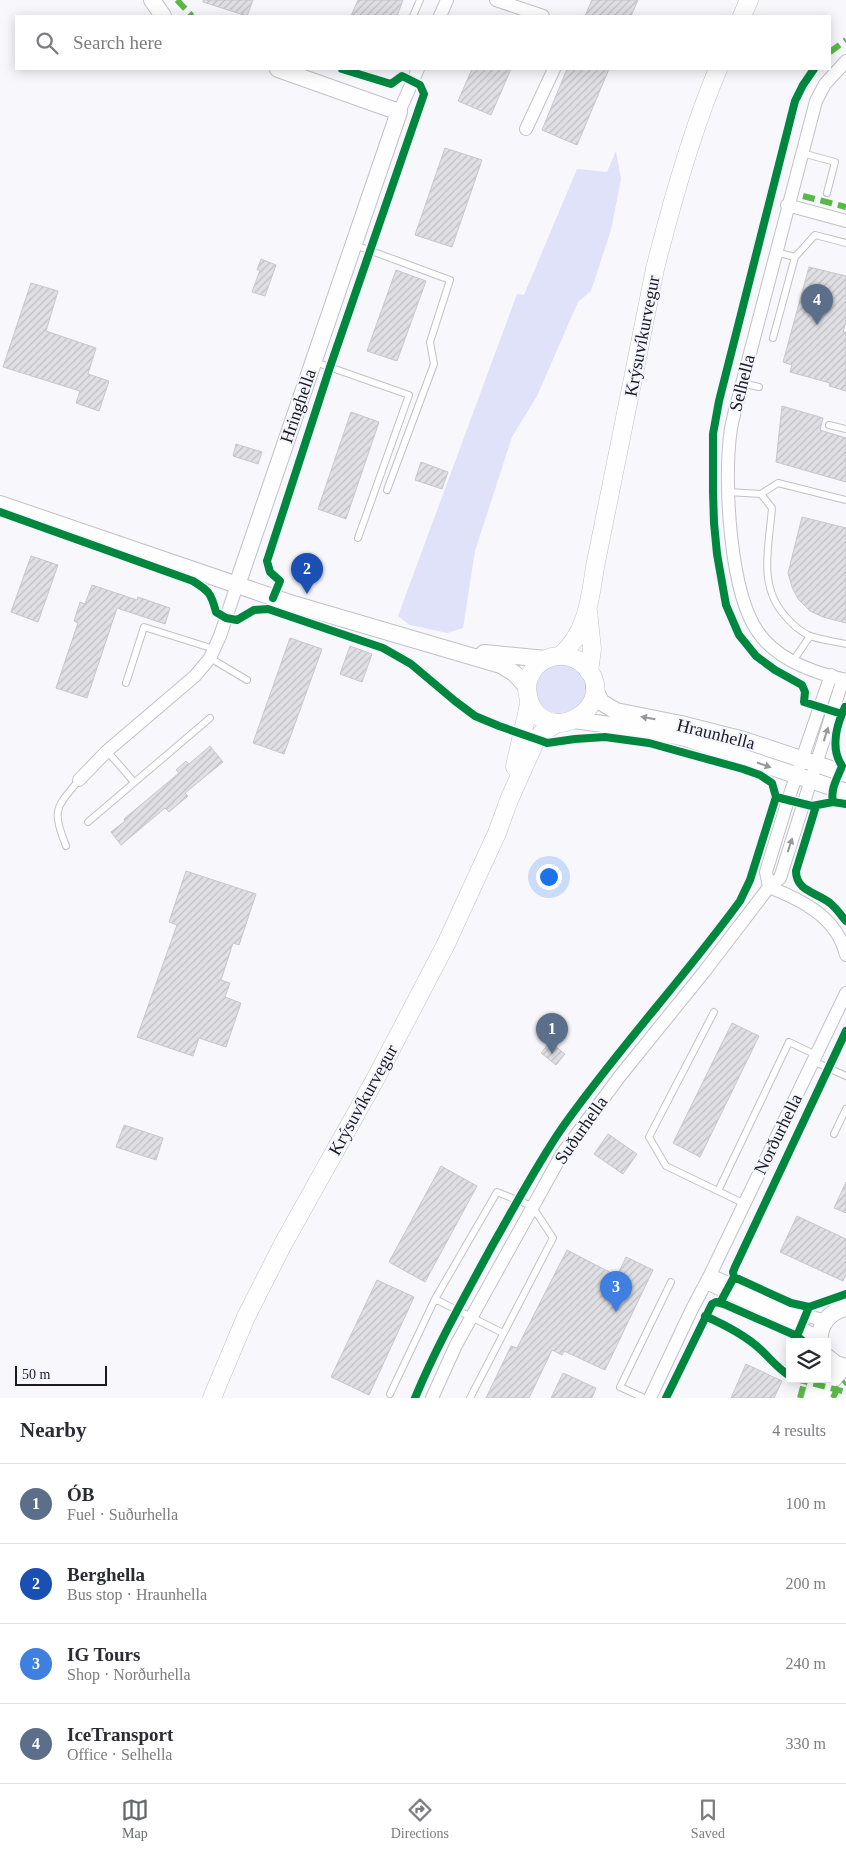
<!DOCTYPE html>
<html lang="en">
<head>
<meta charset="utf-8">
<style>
	:root { --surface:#fff; --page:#f2f2f3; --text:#2b2b33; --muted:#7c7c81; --line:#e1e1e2; --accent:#68696d }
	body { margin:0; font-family:"Times New Roman",serif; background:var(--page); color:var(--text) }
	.controls { position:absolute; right:15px; bottom:15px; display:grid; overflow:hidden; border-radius:0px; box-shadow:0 2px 12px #0003 }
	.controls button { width:45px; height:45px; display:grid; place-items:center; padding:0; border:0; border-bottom:1px solid var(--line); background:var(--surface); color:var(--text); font:25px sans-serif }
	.scale { position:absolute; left:15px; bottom:12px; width:92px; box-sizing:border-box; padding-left:5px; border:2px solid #1b1c20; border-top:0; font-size:14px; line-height:18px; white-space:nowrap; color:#1b1c20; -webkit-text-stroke:4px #f4f5ff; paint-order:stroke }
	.you { position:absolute; left:548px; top:876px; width:18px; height:18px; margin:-12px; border:4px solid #fff; border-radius:50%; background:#1a73e8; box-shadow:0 0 0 8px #1a73e833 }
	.badge { display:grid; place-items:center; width:32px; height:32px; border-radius:50%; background:var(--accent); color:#fff; font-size:16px; font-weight:700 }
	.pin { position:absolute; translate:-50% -41px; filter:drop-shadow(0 1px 2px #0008) }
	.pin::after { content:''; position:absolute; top:26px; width:18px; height:15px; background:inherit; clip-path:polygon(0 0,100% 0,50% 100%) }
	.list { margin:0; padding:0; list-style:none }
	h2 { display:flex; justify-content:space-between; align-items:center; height:65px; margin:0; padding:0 20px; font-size:21px }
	h2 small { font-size:16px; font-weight:400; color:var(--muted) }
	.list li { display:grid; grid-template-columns:32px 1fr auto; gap:15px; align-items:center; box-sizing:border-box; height:80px; padding:0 20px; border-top:1px solid var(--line) }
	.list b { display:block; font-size:19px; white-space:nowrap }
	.list p { margin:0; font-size:16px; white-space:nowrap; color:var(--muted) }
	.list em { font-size:16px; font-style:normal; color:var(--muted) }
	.icon { flex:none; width:28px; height:28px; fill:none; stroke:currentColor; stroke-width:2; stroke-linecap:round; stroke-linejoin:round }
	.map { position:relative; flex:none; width:846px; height:1398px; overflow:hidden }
	.search { position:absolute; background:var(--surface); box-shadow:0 2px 12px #0003; left:15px; right:15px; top:15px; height:55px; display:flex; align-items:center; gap:12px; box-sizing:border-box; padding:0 18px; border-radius:0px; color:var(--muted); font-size:19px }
	.sheet { height:385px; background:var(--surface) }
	nav { display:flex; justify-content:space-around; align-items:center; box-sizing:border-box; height:70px; border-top:1px solid var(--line); background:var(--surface); font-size:14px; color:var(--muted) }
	nav a { display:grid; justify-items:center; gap:2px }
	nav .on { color:var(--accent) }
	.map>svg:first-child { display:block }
</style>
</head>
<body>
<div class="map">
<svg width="846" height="1398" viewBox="0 0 846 1398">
	<defs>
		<pattern id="building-hatch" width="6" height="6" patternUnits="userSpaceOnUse" patternTransform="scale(1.25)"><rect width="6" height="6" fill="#dfdfe4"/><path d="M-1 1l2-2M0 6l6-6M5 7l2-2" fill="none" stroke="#bfbfc3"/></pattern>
	</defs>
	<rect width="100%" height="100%" fill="#f7f7fc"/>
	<path fill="#dfe2f9" d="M616,151L621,179L611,230L591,291L578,302L537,396L512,437L475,551L463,628L447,633L410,625L398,616L517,294L524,295L577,169L607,172Z
		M536 689a25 25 0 1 1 50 0a25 25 0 1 1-50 0Z"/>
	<path fill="url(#building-hatch)" stroke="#c7c7cc" d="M203,0H253L247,16L203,2Z
		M358,0H403L397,16H351Z
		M592,0H638L631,16H585Z
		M472,69H511L491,115L458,101Z
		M567,69H609L577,145L542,130Z
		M445,148L482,160L452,247L415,235Z
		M261,259L276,265L265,296L252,292L260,270H257Z
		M809,267L846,276V322L843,332H846V391L829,386L830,383L790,372L792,365L783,362Z
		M396,270L426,281L397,361L367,351Z
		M31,283L58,291L46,331L96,348L88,374L109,381L99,411L76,403L80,391L3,367Z
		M782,406L823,418L820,430L846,438V482L776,462Z
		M351,412L379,422L346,519L318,509Z
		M236,444L262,452L258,464L233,456Z
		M421,462L448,472L442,489L415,480Z
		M802,517L846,528V623L823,617L810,611L798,599L792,587L788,573Z
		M31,556L58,565L38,622L11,612Z
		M92,585L137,600L138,597L170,608L165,624L117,608L87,698L56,688L78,623L74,621L80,602L85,604Z
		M290,638L322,649L284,754L253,743Z
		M350,646L372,654L362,682L340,674Z
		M210,746L223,762L185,793L188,796L169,812L165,808L121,845L111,832L125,821L124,819L179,773L176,770L186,761L189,764Z
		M186,871L256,894L239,945L233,943L221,980L230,983L225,997L241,1003L226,1047L199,1038L193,1056L137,1037L177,925L169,922Z
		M732,1023L759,1036L700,1157L673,1143Z
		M550,1042L565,1054L556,1065L541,1053Z
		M124,1125L163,1138L156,1160L116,1147Z
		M608,1134L637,1154L623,1174L594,1154Z
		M441,1166L477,1186L425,1282L389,1262Z
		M846,1182V1213L834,1208Z
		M797,1216L846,1239V1274L843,1281L780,1252Z
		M567,1250L617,1276L626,1257L653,1270L605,1370L564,1351L562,1355L552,1350L529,1398H486L511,1346L517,1348Z
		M377,1280L414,1297L369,1395L331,1377Z
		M746,1364L782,1381L774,1398H731Z
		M563,1373L596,1388L592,1398H551Z"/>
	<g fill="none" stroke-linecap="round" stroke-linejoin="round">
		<defs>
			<path id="service" d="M413,16L420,0
				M802,153L835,162L827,193
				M355,245L450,280L430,342L434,364L387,490
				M775,252L795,257
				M773,338L795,257L815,235L846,243
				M315,362L409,395L358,538
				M742,383L759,387
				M829,425L846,429
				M728,492L761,494L772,508C769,547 757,587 787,618C793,625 800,631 808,635C819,640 834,641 846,644
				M761,494L778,483L846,500
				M210,658L247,680
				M793,661L810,636
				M126,683L144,627L214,649
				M107,751L134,782
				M88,822L210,718
				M66,846C52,809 55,809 79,780
				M714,1012L649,1137L666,1166L718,1191
				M813,1061L846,1076
				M834,1134L846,1109
				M745,1204L718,1191L789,1042L816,1055
				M435,1299L503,1333
				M390,1394L435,1299L497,1192L532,1206L553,1238L470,1398
				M644,1398L620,1387L671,1282"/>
			<path id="minor" d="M496,0L543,16
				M440,16L447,0
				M846,61L825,84L816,101L737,403C734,414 731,425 730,436C724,484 730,593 758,632C777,660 814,673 846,680
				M399,112L418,69
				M526,129L554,69
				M787,205L846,221
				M79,780L107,751L195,676L210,658L220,636L237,585
				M769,887L766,872L788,800L831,675
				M769,887C802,900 837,917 846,955
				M710,1275L789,1310L825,1321
				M706,1283L785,1319L820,1338
				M432,1398L456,1345L562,1154L620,1076L704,972L769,887L780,878L843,679
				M650,1398L691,1311L710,1275L846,993"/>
			<path id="tertiary" d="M152,0L163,16
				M0,504L293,604L501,665L514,673L527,687
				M237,585L399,112L278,69
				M484,653L546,659
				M594,687L601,702L616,711L681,724L744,740L846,774
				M574,720L646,730L685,738L846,792
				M820,1342C818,1325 830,1311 846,1308
				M827,1357L836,1364L846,1367
				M812,1398L817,1379
				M823,1398L830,1383L844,1367"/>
			<path id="secondary" d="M742,16L749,0
				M588,611L592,649L589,672
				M560,656C587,633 590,599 595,567L655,269C672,201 691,133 718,69
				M515,767C519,746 525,725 529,704C530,699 527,694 527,689C527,672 541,657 558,656C568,655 579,659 586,667C621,705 548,751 529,701
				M212,1398L246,1317L283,1244L377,1076L446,944L497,833L509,800L535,742L542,733L557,723"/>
		</defs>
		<use href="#service" stroke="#c1c2c6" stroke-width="8"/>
		<use href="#minor" stroke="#c1c2c6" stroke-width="14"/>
		<use href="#tertiary" stroke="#c1c2c6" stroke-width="18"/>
		<use href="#secondary" stroke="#c1c2c6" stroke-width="19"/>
		<use href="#service" stroke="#fefeff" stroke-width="6"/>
		<use href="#minor" stroke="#fefeff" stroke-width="12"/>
		<use href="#tertiary" stroke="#fefeff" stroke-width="16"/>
		<use href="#secondary" stroke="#fefeff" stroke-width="18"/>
		<path stroke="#58b947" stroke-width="6" stroke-dasharray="12 6" stroke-linecap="butt" d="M177,0L192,16
			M830,52L846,40
			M803,196L846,207
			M796,1379L846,1392
			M800,1398L805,1379
			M833,1398L837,1389L846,1382"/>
		<defs>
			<path id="cycleway" d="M814,69L803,85L795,101L719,401L713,434V492L714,523L717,554L726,605L739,635L748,646L756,656L775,670L802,685L805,692L804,702L842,714
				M0,512L193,581C209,591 211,593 216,612L226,618L237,620L254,610L268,609L383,648L411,664L455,701L475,716L499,726L542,741L547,743L575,739L605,737L649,743L743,769L760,775L772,783L776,797L812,806L833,802L846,804
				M273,598L280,581L270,572L267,561L330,367L424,94L420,85L402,76L391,84L342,69
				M833,802C830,789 838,777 842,766C830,748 836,726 845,707
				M816,806L796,871C796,891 816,892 830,903C836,908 841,915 846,921
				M734,1277L733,1272L735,1267L846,1031
				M720,1303L734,1277L791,1303L809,1307
				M705,1316C723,1324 745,1335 760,1349C770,1358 778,1369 790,1376
				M804,1342L797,1336L809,1307L846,1294
				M415,1398C437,1345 465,1296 492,1246C515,1206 536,1166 562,1128C617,1050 683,979 740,901L750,880L776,797
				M666,1398L712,1304L716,1302L724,1304L797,1336"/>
		</defs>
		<use href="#cycleway" stroke="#f4f5ff" stroke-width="11"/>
		<use href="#cycleway" stroke="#00873e" stroke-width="8"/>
	</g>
	<defs><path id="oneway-solid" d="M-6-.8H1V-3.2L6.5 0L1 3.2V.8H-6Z" transform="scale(1.25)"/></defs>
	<g fill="#98989b">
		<use href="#oneway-solid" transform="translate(648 718) rotate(-170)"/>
		<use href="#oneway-solid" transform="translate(826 734) rotate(-73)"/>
		<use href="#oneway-solid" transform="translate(764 765) rotate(19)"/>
		<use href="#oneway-solid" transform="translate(790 845) rotate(-72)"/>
	</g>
	<g text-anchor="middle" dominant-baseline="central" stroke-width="4" stroke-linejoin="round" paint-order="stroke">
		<g font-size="18" fill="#1b1c20" stroke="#f4f5ff">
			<text transform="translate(642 336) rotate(-79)">Krýsuvíkurvegur</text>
			<text transform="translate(742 383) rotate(-76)">Selhella</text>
			<text transform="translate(298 406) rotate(-71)">Hringhella</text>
			<text transform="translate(716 734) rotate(14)">Hraunhella</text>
			<text transform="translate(363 1100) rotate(-61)">Krýsuvíkurvegur</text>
			<text transform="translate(581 1130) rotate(-55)">Suðurhella</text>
			<text transform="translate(778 1134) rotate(-64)">Norðurhella</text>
		</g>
	</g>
</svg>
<div class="controls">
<button><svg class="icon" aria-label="layers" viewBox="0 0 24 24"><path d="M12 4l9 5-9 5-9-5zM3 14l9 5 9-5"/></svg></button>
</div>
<div class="scale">50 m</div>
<div class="you"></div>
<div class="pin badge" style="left:552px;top:1054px;background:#5c6f8a">1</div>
<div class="pin badge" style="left:307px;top:594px;background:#1a4fb4">2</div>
<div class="pin badge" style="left:616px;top:1312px;background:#3f7fe0">3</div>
<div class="pin badge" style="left:817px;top:325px;background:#5c6f8a">4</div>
<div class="search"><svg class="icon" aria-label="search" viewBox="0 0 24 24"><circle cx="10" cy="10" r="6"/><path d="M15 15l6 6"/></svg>Search here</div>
</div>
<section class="sheet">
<h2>Nearby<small>4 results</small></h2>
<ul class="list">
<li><span class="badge" style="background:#5c6f8a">1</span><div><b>ÓB</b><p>Fuel · Suðurhella</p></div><em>100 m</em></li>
<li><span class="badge" style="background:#1a4fb4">2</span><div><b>Berghella</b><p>Bus stop · Hraunhella</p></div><em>200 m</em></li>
<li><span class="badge" style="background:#3f7fe0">3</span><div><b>IG Tours</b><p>Shop · Norðurhella</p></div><em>240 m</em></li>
<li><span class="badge" style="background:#5c6f8a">4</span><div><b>IceTransport</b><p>Office · Selhella</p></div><em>330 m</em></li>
</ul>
</section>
<nav>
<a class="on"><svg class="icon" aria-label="map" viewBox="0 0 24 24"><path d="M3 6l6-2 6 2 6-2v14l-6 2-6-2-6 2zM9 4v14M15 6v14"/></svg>Map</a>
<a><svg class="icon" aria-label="directions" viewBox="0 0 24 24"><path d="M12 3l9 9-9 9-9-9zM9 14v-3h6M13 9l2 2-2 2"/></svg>Directions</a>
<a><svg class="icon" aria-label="saved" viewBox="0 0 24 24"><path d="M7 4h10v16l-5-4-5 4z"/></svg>Saved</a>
</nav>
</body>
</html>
